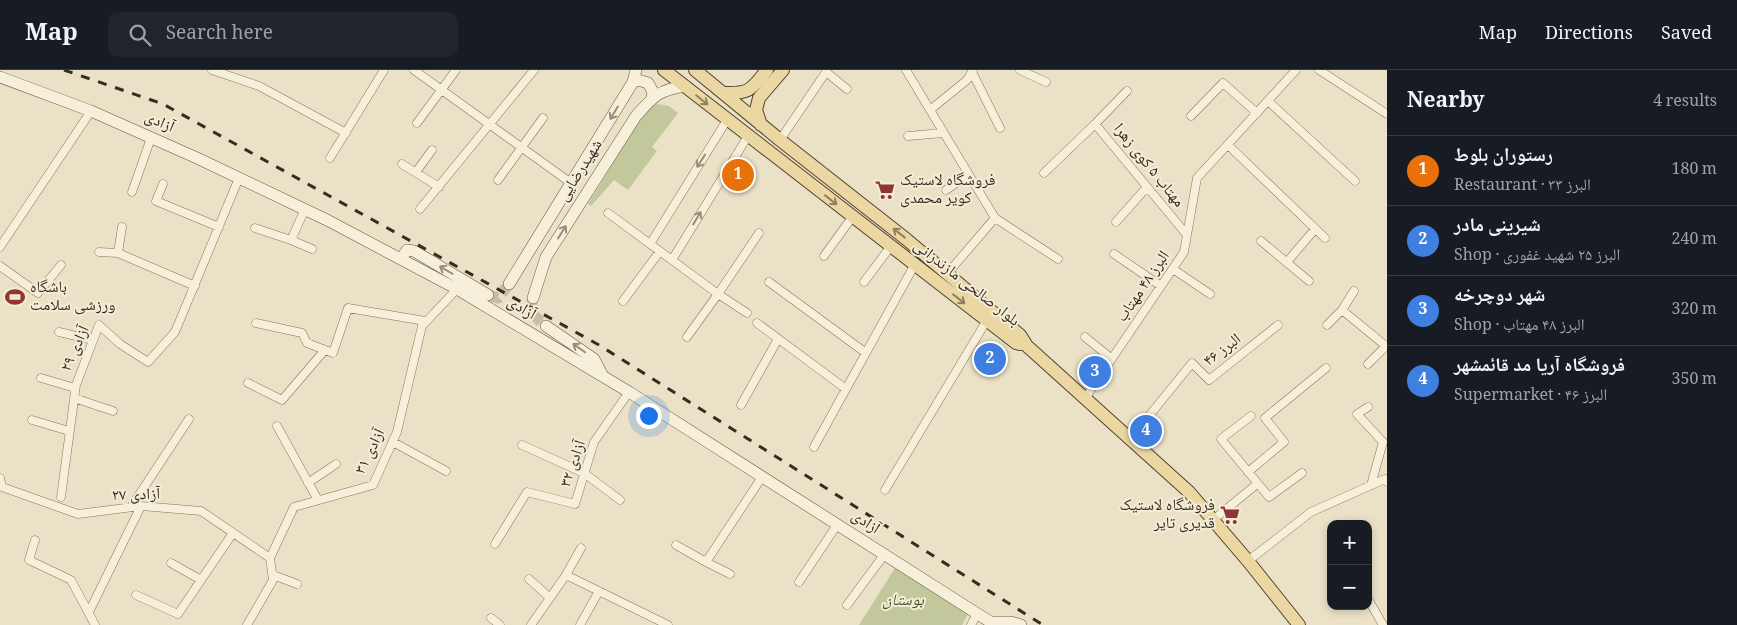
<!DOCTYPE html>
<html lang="en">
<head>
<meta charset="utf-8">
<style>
	:root { --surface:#171b24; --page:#20242c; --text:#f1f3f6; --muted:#9ea1a6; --line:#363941; --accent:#d93025 }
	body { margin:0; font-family:Georgia,"Noto Naskh Arabic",serif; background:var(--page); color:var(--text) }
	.controls { position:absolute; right:15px; bottom:15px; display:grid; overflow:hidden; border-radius:10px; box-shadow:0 2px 8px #0003 }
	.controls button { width:45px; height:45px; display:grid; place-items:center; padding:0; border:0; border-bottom:1px solid var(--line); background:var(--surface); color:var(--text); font:25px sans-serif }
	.you { position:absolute; left:648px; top:345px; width:18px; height:18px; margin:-12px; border:4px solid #fff; border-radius:50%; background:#1a73e8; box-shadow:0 0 0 8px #1a73e833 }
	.badge { display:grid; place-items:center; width:32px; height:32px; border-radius:50%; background:var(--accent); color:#fff; font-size:16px; font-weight:700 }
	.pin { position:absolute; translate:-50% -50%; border:2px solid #fff; box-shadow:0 1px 5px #0006 }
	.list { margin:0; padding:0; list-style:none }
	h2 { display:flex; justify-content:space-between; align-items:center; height:65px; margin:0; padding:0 20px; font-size:21px }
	h2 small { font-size:16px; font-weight:400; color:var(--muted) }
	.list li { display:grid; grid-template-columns:32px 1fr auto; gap:15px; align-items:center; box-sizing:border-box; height:70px; padding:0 20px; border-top:1px solid var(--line) }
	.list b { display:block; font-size:19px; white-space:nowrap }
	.list p { margin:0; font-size:16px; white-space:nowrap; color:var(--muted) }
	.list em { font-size:16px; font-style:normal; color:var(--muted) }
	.icon { flex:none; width:28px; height:28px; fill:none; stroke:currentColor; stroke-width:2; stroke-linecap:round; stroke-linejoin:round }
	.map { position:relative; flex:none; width:1387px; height:555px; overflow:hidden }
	header { display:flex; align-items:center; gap:30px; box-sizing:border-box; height:70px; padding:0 25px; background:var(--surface); border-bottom:1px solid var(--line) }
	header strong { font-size:24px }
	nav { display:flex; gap:28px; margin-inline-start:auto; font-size:18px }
	.search { width:350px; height:45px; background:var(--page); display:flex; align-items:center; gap:12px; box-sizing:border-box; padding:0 18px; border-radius:10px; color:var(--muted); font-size:19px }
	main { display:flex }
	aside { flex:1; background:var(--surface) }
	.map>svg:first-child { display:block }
</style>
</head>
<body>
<header>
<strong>Map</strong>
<div class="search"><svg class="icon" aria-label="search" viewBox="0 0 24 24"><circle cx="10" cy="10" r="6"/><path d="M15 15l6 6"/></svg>Search here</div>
<nav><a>Map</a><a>Directions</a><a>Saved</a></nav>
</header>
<main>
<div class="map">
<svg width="1387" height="555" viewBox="0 0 1387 555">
	<rect width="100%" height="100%" fill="#ebe1c7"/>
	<path fill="#c2c89b" d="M658,34L669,36L678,43L652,77L657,81L628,120L614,110L591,136L588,134L647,38Z
		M895,498L968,544L962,555H859Z"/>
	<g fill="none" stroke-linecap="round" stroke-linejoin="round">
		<path stroke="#c7bda6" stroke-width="11" stroke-dasharray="11 5.5" stroke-linecap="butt" d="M488,225L498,228L509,214
			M533,228C529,244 534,246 546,256"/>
		<defs>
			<path id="minor" d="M212,0L259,16L346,63
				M414,0L571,113
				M906,0L995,148L1058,189
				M1020,0L1046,12
				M1319,0L1387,44
				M972,2L1000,58
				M1268,31L1355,111
				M930,40L967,10L973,0
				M1191,46L1223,13L1257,43
				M417,53L456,0
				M1095,54L1127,21
				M908,66L943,63
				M780,70L826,2L847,19
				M1228,75L1325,168
				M330,88L384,0
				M402,94L439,117
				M416,102L432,80
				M1044,103L1095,54L1187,165
				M498,110L543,48
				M163,114L156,131L219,157
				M946,120L968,105
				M132,122L151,68
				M420,139L534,0
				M608,143L718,224L747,243
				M1116,152L1147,117
				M122,157L118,183L195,216
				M255,158L291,170L305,139
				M291,170L312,179
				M1261,171L1309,211
				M650,174L727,50
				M0,177L91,41
				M99,182L118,183
				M1114,184L1161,216
				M824,186L853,146
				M672,190L748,66
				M1287,192L1315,159
				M0,196L38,223L61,195
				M1173,199L1210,224
				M947,204L995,148
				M769,212L866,283
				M864,212L891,176
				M623,231L660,181
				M1342,240L1387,277
				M256,253L302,263L307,273L333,283L348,238L425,251
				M757,253L846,319
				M1327,255L1342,240L1354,221
				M59,262L93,270
				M687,267L718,224L759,163
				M1085,267L1112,289
				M1368,294L1386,276
				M41,308L75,318
				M248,313L282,330L324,281
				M1086,327L1184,182L1197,108L1296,0
				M74,328L113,341
				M741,335L778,269
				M1368,337L1357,344L1383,372L1371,415
				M1251,346L1221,369L1269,427L1302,403
				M32,350L69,361
				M277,356L318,430
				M1131,368L1192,293L1209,310L1278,255
				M393,372L446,401
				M522,375L584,403L620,430
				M814,377L915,194
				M1248,402L1284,372L1265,348L1326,298
				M0,408L2,417L78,444L141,436L201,441L270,488
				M308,413L336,394
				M885,420L987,250
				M61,427L76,315L99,255L120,274L148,292L175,262L239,108
				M131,437L189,349
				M1213,450L1257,414
				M35,470L29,490L71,510L95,555
				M495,474L527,422L575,434L594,372L629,322
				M676,475L706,492
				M1248,491L1311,442L1385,409L1387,412
				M171,493L201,510
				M730,504L706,492L762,407
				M273,505L297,514
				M566,505L581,478
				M529,509L550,528
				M799,512L837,455
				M136,525L178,544L233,463
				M1368,529L1383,555
				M847,535L884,485
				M89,542L141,436
				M491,548L500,555
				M247,555L273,510L270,488L294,437L373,415L397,362L422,256L457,219
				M531,555L566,505L668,555
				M580,555L599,521
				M971,555L977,544"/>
			<path id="secondary" d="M0,7L91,41L197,88L329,151L457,219L629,322L995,555
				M633,12L638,10L648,13L653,22L652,28
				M401,189L407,180L414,181L488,225
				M509,214L633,12L636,0
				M533,228L546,187L636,46C653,27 658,20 685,16
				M546,256L594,289L603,306
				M991,552H1011L1021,555"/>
			<path id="primary" d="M664,0L1016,273L1020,274
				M695,0L780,70L906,169L1020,265L1027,276L1189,422L1248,491L1299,555
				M724,23C751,24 751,19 767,0
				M761,55L756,40L759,28L783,0"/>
		</defs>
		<use href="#minor" stroke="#85745e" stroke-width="9"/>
		<use href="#secondary" stroke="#675541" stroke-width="12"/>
		<use href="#primary" stroke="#534231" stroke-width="14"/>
		<use href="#minor" stroke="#f6efd9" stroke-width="8"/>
		<use href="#secondary" stroke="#f6efd9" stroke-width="11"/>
		<use href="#primary" stroke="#ebd7a2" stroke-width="12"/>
		<path stroke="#372c20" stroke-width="3" stroke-dasharray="9 9" stroke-linecap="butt" d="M64,0L163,34L599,275L1043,555"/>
	</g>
	<defs><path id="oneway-shaft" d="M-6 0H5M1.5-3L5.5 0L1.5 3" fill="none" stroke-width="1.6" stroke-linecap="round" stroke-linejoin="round" transform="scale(1.25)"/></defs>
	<g stroke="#918261">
		<use href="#oneway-shaft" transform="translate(702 30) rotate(39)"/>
		<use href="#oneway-shaft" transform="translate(831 130) rotate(38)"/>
		<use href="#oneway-shaft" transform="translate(899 163) rotate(-142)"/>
		<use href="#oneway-shaft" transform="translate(959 229) rotate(38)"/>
	</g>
	<g stroke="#968e7c">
		<use href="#oneway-shaft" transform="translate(614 43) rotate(121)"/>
		<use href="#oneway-shaft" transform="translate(701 91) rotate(122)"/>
		<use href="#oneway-shaft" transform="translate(697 148) rotate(-59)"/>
		<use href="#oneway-shaft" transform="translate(562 162) rotate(-58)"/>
		<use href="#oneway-shaft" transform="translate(446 200) rotate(-150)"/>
		<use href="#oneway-shaft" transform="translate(579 278) rotate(-145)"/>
	</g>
	<defs>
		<symbol id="supermarket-bare" viewBox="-9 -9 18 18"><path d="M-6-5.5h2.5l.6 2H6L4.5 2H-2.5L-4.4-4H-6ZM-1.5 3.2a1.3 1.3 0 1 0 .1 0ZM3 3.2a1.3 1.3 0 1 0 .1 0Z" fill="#903532" stroke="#f3ecd6" stroke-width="2.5" paint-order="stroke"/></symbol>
		<symbol id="stadium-bare" viewBox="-9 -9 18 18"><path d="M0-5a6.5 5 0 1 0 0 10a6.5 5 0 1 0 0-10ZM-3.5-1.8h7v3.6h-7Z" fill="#903532" stroke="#f3ecd6" stroke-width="2.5" paint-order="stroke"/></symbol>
	</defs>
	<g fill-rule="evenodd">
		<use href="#supermarket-bare" x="871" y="106" width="28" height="28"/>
		<use href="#stadium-bare" x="1" y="213" width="28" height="28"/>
		<use href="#supermarket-bare" x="1216" y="431" width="28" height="28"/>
	</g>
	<g text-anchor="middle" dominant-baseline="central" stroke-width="4" stroke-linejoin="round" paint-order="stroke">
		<g font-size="16" fill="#372c20" stroke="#f3ecd6">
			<text transform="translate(159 53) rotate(24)">آزادی</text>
			<text transform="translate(1148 96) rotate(51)">مهتاب ۵ کوی زهرا</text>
			<text transform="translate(581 101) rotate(-58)">شهیدرضایی</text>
			<text transform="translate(966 214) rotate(38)">بلوار صالحی مازندرانی</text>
			<text transform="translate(1144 217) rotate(-56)">البرز ۴۸ مهتاب</text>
			<text transform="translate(521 239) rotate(31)">آزادی</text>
			<text transform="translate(76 279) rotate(-66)">آزادی ۲۹</text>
			<text transform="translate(1223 281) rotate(-38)">البرز ۴۶</text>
			<text transform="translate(371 382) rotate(-64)">آزادی ۳۱</text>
			<text transform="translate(574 394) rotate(-71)">آزادی ۳۲</text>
			<text transform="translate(136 426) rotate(-2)">آزادی ۲۷</text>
			<text transform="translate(865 453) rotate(33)">آزادی</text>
		</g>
		<g font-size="16" fill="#372c20" stroke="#f3ecd6" text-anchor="start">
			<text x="900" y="111">فروشگاه لاستیک<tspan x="900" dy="18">کویر محمدی</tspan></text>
			<text x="30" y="218">باشگاه<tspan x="30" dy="18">ورزشی سلامت</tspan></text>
			<text x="1215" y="436" text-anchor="end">فروشگاه لاستیک<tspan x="1215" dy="18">قدیری تایر</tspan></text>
		</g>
		<g font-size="16" font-style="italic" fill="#465128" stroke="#f3ecd6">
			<text x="903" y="531">بوستان</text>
		</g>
	</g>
</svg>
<div class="controls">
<button>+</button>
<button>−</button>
</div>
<div class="you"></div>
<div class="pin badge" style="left:738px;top:105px;background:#e8710a">1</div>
<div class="pin badge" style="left:990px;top:289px;background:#3f7fe0">2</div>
<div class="pin badge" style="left:1095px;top:302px;background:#3f7fe0">3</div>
<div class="pin badge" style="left:1146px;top:361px;background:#3f7fe0">4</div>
</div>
<aside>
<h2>Nearby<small>4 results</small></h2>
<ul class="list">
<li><span class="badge" style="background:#e8710a">1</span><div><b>رستوران بلوط</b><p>Restaurant · البرز ۳۳</p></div><em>180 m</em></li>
<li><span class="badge" style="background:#3f7fe0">2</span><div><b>شیرینی مادر</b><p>Shop · البرز ۲۵ شهید غفوری</p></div><em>240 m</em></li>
<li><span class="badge" style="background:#3f7fe0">3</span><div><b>شهر دوچرخه</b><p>Shop · البرز ۴۸ مهتاب</p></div><em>320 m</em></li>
<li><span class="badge" style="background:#3f7fe0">4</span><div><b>فروشگاه آریا مد قائمشهر</b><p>Supermarket · البرز ۴۶</p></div><em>350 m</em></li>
</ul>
</aside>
</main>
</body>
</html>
